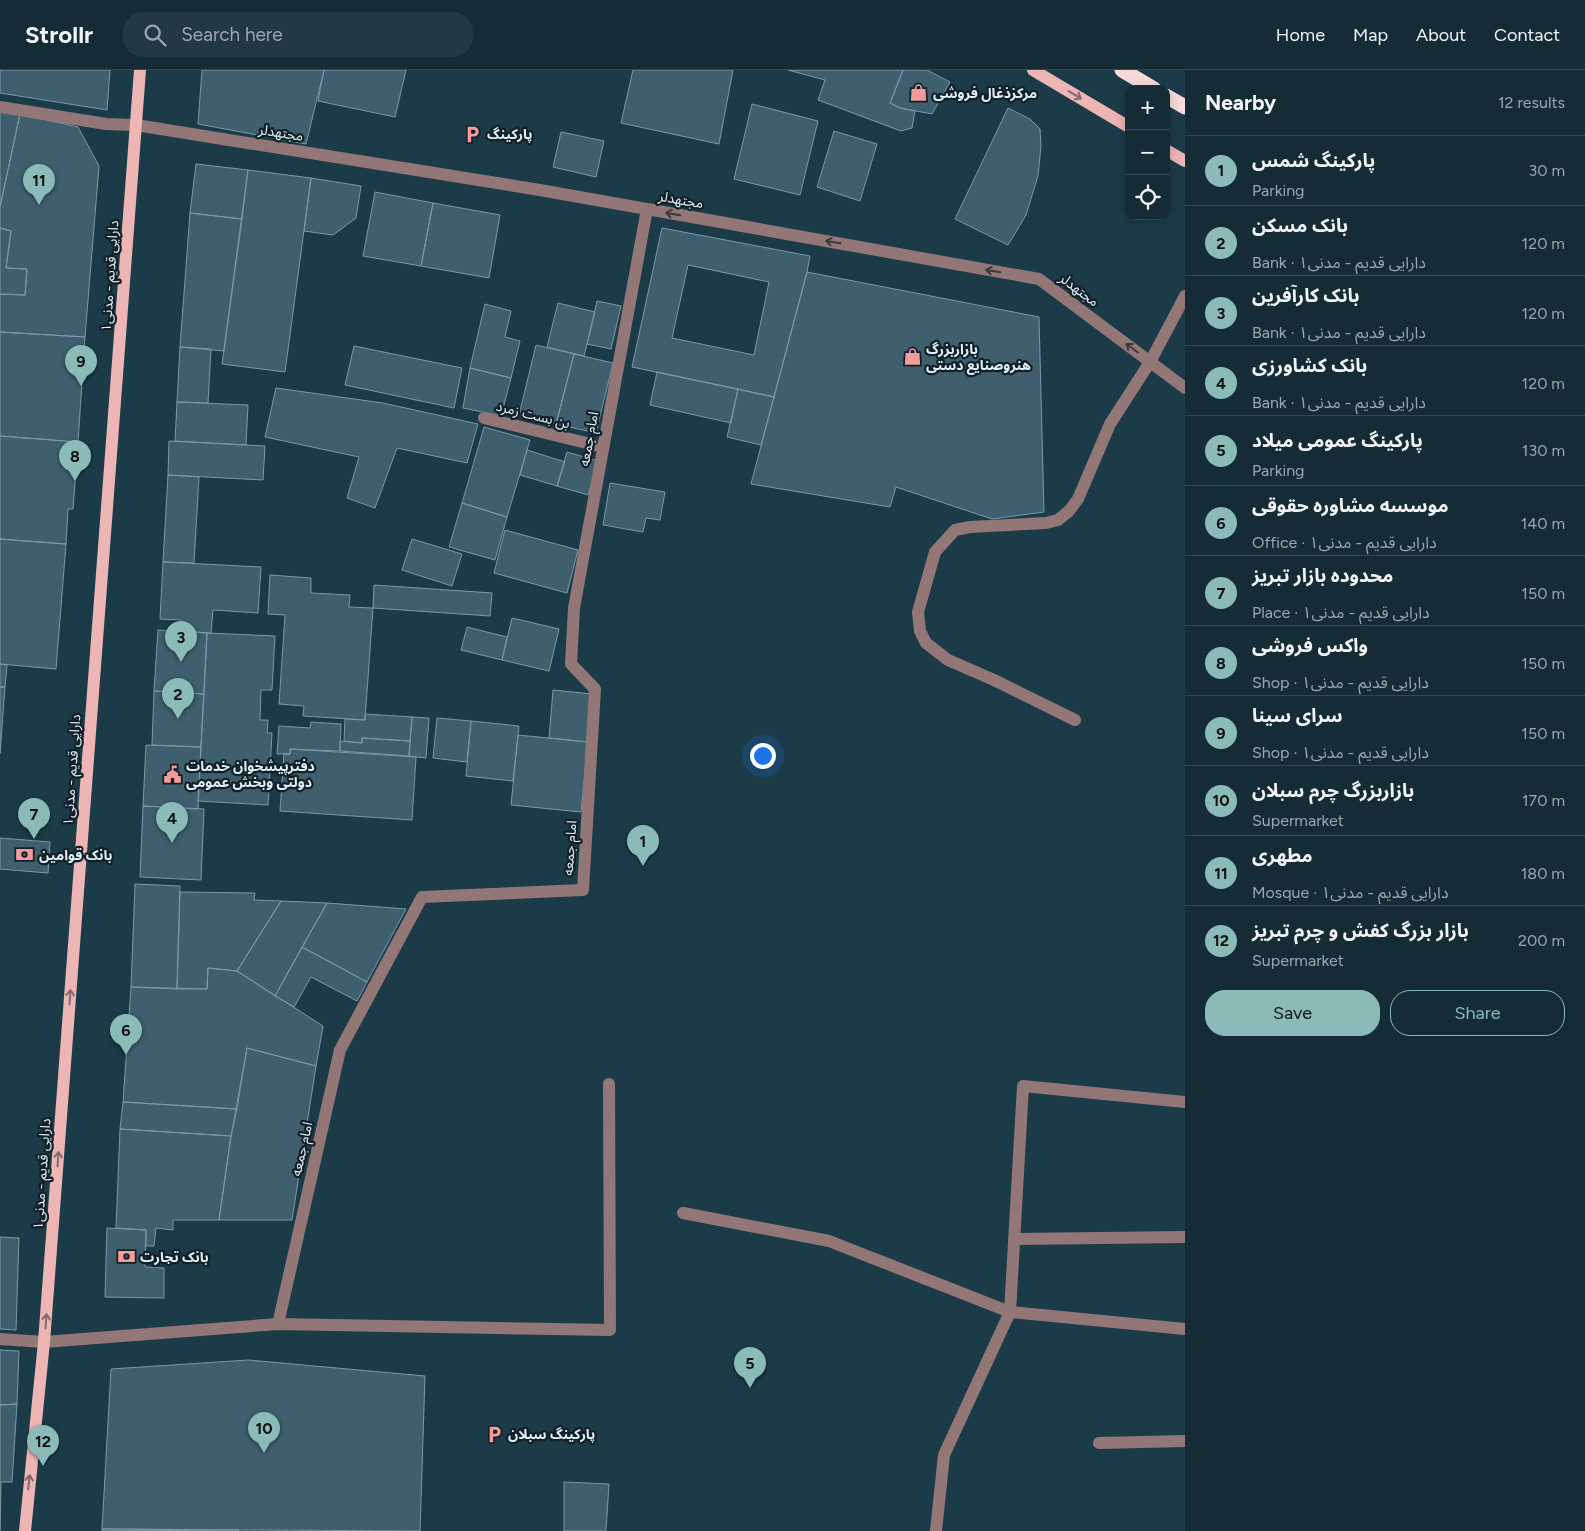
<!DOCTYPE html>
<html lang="en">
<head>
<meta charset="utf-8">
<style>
	:root { --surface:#152c37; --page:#223842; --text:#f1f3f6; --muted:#9da7ad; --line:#344852; --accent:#8bbbb9 }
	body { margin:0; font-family:Figtree,"Noto Sans Arabic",sans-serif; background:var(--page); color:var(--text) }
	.controls { position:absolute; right:15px; top:15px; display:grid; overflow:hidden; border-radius:10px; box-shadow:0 2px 12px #0003 }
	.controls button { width:45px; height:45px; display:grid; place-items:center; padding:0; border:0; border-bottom:1px solid var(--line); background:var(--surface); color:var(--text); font:25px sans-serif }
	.you { position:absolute; left:762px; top:685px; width:18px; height:18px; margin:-12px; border:4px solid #fff; border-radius:50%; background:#1a73e8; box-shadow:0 0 0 8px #1a73e833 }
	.badge { display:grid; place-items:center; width:32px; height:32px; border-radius:50%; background:var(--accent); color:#111; font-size:16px; font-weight:700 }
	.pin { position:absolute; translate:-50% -41px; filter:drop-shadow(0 1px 2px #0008) }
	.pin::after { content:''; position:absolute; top:26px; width:18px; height:15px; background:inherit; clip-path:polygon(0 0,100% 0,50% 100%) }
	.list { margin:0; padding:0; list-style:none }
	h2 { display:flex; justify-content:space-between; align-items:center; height:65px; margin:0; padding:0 20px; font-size:21px }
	h2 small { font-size:16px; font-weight:400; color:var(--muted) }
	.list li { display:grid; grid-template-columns:32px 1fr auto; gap:15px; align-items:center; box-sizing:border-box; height:70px; padding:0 20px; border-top:1px solid var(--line) }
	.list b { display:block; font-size:19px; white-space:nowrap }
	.list p { margin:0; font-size:16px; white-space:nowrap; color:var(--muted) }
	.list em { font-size:16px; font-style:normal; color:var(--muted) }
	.actions { display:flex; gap:10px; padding:15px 20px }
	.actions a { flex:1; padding:11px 0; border:1px solid var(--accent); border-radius:20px; text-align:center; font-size:18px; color:var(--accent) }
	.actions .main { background:var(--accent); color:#111 }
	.icon { flex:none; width:28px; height:28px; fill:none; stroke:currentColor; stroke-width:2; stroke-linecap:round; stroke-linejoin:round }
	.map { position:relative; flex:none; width:1185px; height:1461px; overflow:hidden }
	header { display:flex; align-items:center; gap:30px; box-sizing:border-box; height:70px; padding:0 25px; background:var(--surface); border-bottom:1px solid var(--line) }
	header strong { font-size:24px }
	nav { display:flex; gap:28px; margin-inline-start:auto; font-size:18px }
	.search { width:350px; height:45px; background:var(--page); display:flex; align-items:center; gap:12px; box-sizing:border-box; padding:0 18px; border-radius:20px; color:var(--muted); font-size:19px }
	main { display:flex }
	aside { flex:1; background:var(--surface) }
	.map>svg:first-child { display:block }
</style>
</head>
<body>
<header>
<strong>Strollr</strong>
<div class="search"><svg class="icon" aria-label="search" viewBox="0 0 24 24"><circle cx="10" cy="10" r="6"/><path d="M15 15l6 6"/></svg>Search here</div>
<nav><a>Home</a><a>Map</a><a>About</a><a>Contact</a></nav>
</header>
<main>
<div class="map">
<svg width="1185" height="1461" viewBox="0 0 1185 1461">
	<rect width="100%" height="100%" fill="#1c3b49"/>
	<path fill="#3f5f6e" stroke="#799aab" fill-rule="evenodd" d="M0,0H110L107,40L0,23Z
		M202,0H324L306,74L198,54Z
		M324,0H406L395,47L318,31Z
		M633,0H733L719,74L621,53Z
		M788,0H903L890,33L900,38L915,41L912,58L901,61L818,30L825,10Z
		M903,0H927L950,12L932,44L900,38L890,33Z
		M752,34L818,51L800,125L734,109Z
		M1008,38L1030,49L1040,59L1041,76L1038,106L1026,145L1008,175L955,149Z
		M0,42L20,44L0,137Z
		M20,44L78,57L99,96L85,267L0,262V224L25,225L27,199L6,198L11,161L0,158V137Z
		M834,61L877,74L860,131L817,117Z
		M561,62L604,71L596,107L553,97Z
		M196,94L248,100L242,149L190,143Z
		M248,100L311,108L285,302L222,294Z
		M311,108L361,116L356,148L333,165L304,161Z
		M375,122L433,133L421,196L363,186Z
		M433,133L500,145L489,208L421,196Z
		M190,143L242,149L224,281L180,277Z
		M0,158L11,161L6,198L27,199L25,225L0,224Z
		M662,158L810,186L807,202L774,327L632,297ZM688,195L769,212L754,285L672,268Z
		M807,202L1039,247L1044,442L992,449L896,417L890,437L751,414Z
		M597,231L621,236L611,279L587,274Z
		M558,233L595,242L584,286L547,277Z
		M485,234L511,241L505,267L520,271L511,308L470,298Z
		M0,262L85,267L78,372L0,366Z
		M536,275L574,284L556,354L519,345Z
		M354,276L462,298L454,338L345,315Z
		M180,277L211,279L208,333L177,332Z
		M574,284L613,293L596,363L556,354Z
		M470,298L511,308L501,346L463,338Z
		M657,302L738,319L731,353L650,335Z
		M276,318L383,333L478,354L467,393L397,378L375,438L347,428L359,387L265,367Z
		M738,319L774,327L761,375L727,367Z
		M177,332L248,335L246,375L175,371Z
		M484,357L530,370L507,447L462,433Z
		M0,366L78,372L73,439H68L66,474L0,469Z
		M169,371L265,376L263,410L168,405Z
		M527,380L565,392L557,416L520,405Z
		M567,382L598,391L588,425L557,416Z
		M168,405L199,407L194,493L163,492Z
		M610,413L665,422L660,450L646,448L643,462L603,455Z
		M462,433L507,447L495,490L449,477Z
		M505,460L578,480L567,523L494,503Z
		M0,469L66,474L56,599L0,594Z
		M412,469L462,484L452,516L402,500Z
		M163,492L261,497L258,543L213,540L211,563L182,561V550L160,549Z
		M270,505L311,508V523L350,525L349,537L373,538L365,650L303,646L304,636L279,634L285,545L268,544Z
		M374,515L492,523L490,546L373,538Z
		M512,548L559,559L549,601L502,590Z
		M467,557L507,567L502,590L461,580Z
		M158,560L207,563L204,624L154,621Z
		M207,563L275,566L272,620H261L260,650H268L267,663H272L268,735L198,731Z
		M0,594L7,595L5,617H0Z
		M0,617H5L0,684Z
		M553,620L592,624L588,672L549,668Z
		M154,621L204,624L201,677L152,675Z
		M365,644L412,647L410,671L362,668V673L344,671L345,649L365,650Z
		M412,647L429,648L426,688L409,686Z
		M437,648L471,651L467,692L433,688Z
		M471,651L519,656L513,711L466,706Z
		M311,652L341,654L340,681L290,679V684H277L279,656L310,658Z
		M518,665L588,672L581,742L511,735Z
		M362,668L410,671L409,686L340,681V671L362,673Z
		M146,675L201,677L198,739L143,736Z
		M290,679L416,687L412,750L280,741L284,684H290Z
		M143,736L204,739L201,810L140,807Z
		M0,768L50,772L48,803L0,799Z
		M135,814L180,816L177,919L131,917Z
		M180,822L255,823L254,830L281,831L237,901L208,898L207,919H177Z
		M281,831L327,833L275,926L237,901Z
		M327,833L406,839L367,912L302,877Z
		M302,877L367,912L357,931L311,907L294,937L275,926Z
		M208,898L237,901L323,956L316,996L247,978L237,1039L123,1032L131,917L207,919Z
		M247,978L316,996L292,1150H219L231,1066Z
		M123,1032L237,1039L231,1066L120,1059Z
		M120,1059L231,1066L219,1150H173V1160L156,1158L154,1176H146V1160L116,1158Z
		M107,1158L146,1160L145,1197L164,1198V1228L105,1227Z
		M0,1167L19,1168L16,1260L0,1259Z
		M0,1280L19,1281L17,1334L0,1335Z
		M248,1290L425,1306L420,1461L102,1459L111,1299Z
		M17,1334L12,1412H1L0,1461V1335Z
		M564,1412L609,1414L606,1461H564Z
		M102,1459L239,1460L102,1461Z"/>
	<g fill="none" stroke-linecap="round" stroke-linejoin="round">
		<path stroke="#927776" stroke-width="12" d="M0,37L106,54L136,55L540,120L1039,209L1185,318
			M484,348L603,377
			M1075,650L994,610L948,590L926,573L920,561L918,542L935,482L955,460L970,457L1046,453L1058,450L1069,441L1078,429L1110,354L1150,292L1185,226
			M683,1143L829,1171L1010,1242L1185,1259
			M1014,1169L1185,1167
			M278,1254L610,1260L609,1014
			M0,1269L44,1272L278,1254L340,980L422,827L583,820L595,619L571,594L574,538L647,139
			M1099,1373L1185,1371
			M936,1461L944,1385L1010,1242L1023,1016L1185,1032"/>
		<path stroke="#edb6b5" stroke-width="12" d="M1033,0L1129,57
			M1166,80L1185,91
			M25,1461L44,1272L140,0"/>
		<path stroke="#f6dbda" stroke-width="15" d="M1122,0L1154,19
			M1166,26L1185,37"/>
	</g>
	<defs><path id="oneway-shaft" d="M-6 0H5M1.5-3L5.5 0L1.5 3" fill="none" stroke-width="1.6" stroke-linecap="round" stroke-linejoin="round" transform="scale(1.25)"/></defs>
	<g stroke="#806b6e">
		<use href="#oneway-shaft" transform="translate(1075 25) rotate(31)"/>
		<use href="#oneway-shaft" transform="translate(70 927) rotate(-86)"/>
		<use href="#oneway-shaft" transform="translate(58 1089) rotate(-86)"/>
		<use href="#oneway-shaft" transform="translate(46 1251) rotate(-86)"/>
		<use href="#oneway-shaft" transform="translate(29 1412) rotate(-84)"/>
	</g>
	<g stroke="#393a3f">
		<use href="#oneway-shaft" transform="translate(673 144) rotate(-170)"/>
		<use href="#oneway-shaft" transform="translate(833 172) rotate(-170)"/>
		<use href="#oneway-shaft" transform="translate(993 201) rotate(-170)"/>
		<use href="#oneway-shaft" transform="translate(1132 278) rotate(-143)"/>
	</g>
	<defs>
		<symbol id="shop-bare" viewBox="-9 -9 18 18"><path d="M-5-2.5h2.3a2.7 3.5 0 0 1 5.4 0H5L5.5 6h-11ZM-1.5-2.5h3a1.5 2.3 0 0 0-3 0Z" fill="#f59b9b" stroke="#132027" stroke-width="2.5" paint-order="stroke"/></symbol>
		<symbol id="parking-bare" viewBox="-9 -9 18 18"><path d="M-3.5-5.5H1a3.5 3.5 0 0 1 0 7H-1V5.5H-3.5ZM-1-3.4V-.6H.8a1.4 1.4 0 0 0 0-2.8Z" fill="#f59b9b" stroke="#132027" stroke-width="2.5" paint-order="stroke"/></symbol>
		<symbol id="civic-bare" viewBox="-9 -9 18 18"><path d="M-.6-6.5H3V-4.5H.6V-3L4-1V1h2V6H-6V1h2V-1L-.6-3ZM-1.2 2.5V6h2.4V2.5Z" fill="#f59b9b" stroke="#132027" stroke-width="2.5" paint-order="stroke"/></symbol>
		<symbol id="bank-bare" viewBox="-9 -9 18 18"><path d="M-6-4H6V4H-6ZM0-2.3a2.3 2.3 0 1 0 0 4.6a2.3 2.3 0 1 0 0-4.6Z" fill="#f59b9b" stroke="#132027" stroke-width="2.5" paint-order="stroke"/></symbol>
	</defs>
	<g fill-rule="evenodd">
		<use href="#shop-bare" x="906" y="10" width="25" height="25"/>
		<use href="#parking-bare" x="460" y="52" width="25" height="25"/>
		<use href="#shop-bare" x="900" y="274" width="25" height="25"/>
		<use href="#civic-bare" x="160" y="692" width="25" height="25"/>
		<use href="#bank-bare" x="12" y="772" width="25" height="25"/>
		<use href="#bank-bare" x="114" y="1174" width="25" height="25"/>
		<use href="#parking-bare" x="482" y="1352" width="25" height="25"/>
	</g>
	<g text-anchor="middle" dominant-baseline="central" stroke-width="4.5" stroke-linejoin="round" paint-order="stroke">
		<g font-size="14" font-weight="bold" fill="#deeff8" stroke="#132027" text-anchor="start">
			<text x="933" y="23">مرکزذغال فروشی</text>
			<text x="487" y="64">پارکینگ</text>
			<text x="926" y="279">بازاربزرگ<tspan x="926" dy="16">هنروصنایع دستی</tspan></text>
			<text x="186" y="696">دفترپیشخوان خدمات<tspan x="186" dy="16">دولتی وبخش عمومی</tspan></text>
			<text x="39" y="785">بانک قوامین</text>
			<text x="140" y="1187">بانک تجارت</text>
			<text x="508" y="1364">پارکینگ سبلان</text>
		</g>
		<g font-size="14" fill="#deeff8" stroke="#132027">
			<text transform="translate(281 63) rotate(9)">مجتهدلر</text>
			<text transform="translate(681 130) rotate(10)">مجتهدلر</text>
			<text transform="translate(110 206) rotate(-86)">دارایی قدیم - مدنی۱</text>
			<text transform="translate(1079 220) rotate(37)">مجتهدلر</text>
			<text transform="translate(533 345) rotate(14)">بن بست زمرد</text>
			<text transform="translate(589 369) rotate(-80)">امام جمعه</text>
			<text transform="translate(72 700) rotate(-86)">دارایی قدیم - مدنی۱</text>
			<text transform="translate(570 778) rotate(-86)">امام جمعه</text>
			<text transform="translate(302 1079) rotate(-77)">امام جمعه</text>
			<text transform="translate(42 1104) rotate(-86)">دارایی قدیم - مدنی۱</text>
		</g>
	</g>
</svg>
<div class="controls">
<button>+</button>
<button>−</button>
<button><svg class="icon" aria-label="locate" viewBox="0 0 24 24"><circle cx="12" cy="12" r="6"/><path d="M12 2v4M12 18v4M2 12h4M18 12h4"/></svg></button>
</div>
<div class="you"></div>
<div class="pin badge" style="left:643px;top:796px">1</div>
<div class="pin badge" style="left:178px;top:649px">2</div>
<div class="pin badge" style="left:181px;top:592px">3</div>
<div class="pin badge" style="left:172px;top:773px">4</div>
<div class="pin badge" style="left:750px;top:1318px">5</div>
<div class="pin badge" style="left:126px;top:985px">6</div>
<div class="pin badge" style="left:34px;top:769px">7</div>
<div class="pin badge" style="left:75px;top:411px">8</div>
<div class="pin badge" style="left:81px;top:316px">9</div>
<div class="pin badge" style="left:264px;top:1383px">10</div>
<div class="pin badge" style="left:39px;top:135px">11</div>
<div class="pin badge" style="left:43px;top:1396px">12</div>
</div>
<aside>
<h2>Nearby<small>12 results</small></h2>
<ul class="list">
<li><span class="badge">1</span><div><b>پارکینگ شمس</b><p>Parking</p></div><em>30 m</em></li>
<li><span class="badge">2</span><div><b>بانک مسکن</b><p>Bank · دارایی قدیم - مدنی۱</p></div><em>120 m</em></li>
<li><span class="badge">3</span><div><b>بانک کارآفرین</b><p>Bank · دارایی قدیم - مدنی۱</p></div><em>120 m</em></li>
<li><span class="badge">4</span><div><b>بانک کشاورزی</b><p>Bank · دارایی قدیم - مدنی۱</p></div><em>120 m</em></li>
<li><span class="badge">5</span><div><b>پارکینگ عمومی میلاد</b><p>Parking</p></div><em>130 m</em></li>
<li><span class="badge">6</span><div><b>موسسه مشاوره حقوقی</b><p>Office · دارایی قدیم - مدنی۱</p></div><em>140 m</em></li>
<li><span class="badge">7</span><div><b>محدوده بازار تبریز</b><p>Place · دارایی قدیم - مدنی۱</p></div><em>150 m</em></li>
<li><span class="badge">8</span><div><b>واکس فروشی</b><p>Shop · دارایی قدیم - مدنی۱</p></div><em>150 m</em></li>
<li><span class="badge">9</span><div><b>سرای سینا</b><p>Shop · دارایی قدیم - مدنی۱</p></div><em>150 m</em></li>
<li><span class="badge">10</span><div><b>بازاربزرگ چرم سبلان</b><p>Supermarket</p></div><em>170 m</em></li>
<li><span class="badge">11</span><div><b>مطهری</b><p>Mosque · دارایی قدیم - مدنی۱</p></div><em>180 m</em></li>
<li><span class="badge">12</span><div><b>بازار بزرگ کفش و چرم تبریز</b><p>Supermarket</p></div><em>200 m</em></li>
</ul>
<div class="actions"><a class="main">Save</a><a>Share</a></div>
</aside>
</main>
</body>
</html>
